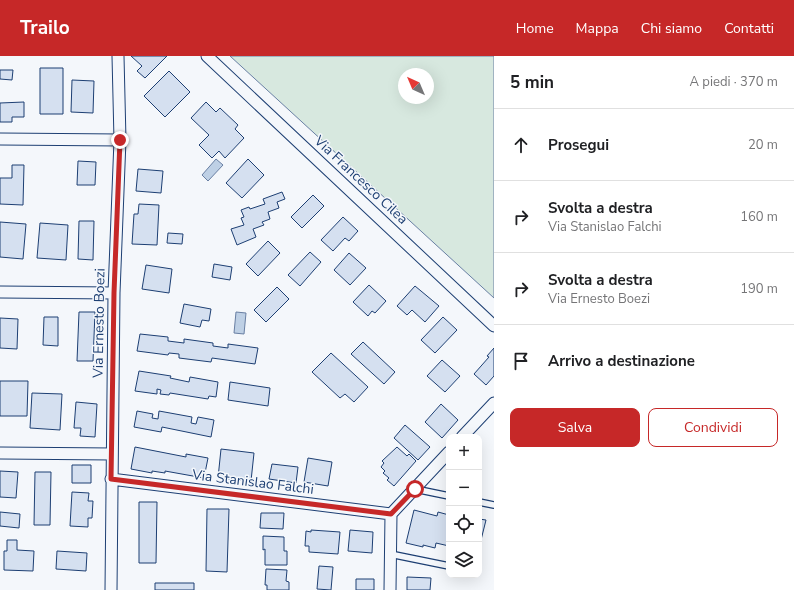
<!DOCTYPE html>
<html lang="it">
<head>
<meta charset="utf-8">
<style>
	:root { --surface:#fff; --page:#f6f6f6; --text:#202124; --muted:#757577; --line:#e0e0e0; --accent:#c62828 }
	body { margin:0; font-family:"Nunito Sans",sans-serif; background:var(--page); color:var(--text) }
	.controls { position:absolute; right:12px; bottom:12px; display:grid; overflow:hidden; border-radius:8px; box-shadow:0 4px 16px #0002 }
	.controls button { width:36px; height:36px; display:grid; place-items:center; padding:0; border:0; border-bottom:1px solid var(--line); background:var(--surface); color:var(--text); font:20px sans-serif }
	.compass { position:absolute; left:398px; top:12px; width:36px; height:36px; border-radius:50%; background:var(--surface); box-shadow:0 4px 16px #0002; rotate:316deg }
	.stop { position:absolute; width:12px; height:12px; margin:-9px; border:3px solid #c62828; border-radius:50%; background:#fff }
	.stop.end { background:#c62828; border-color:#fff; box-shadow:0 1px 4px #0008 }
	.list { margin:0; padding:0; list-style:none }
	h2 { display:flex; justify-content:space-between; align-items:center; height:52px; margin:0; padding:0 16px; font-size:17px }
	h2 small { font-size:13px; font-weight:400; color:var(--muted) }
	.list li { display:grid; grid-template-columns:26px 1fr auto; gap:12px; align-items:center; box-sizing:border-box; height:72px; padding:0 16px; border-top:1px solid var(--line) }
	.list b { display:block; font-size:15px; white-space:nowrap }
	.list p { margin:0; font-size:13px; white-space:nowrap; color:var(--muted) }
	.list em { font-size:13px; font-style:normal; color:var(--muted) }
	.actions { display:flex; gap:8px; padding:12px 16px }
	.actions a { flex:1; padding:9px 0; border:1px solid var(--accent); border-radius:8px; text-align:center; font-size:14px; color:var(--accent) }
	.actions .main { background:var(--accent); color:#fff }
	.icon { flex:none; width:22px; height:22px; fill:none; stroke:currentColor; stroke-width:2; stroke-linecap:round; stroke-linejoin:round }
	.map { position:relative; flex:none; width:494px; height:534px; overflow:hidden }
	header { display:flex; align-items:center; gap:24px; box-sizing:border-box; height:56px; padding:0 20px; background:var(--accent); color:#fff }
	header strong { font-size:19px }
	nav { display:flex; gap:22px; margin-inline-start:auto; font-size:14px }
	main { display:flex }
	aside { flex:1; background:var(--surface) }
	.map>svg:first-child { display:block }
</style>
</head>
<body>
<header>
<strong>Trailo</strong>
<nav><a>Home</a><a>Mappa</a><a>Chi siamo</a><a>Contatti</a></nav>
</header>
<main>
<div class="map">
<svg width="494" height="534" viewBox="0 0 494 534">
	<rect width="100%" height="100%" fill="#f4f7fb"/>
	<path fill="#d7e8df" stroke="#687fa3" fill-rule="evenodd" d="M230,0H494V242ZM404,18H428V42H404Z"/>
	<path fill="#bed0e5" stroke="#687fa3" d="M216,103L223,109L208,125L202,119Z
		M236,256L246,257L244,278L234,277Z"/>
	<path fill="#d5e0f0" stroke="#1d3f73" d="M131,0H167L145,22L137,15L142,10Z
		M40,12H63V58H40Z
		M0,14H13L12,24L0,23Z
		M169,15L190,36L165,61L144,40Z
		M72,24L94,25L93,57L71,56Z
		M24,46V61H12V66H0V47Z
		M206,46L216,56L220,52L238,69L235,73L244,82L225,102L219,95L212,102L199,89L209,79L191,62Z
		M248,103L264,119L242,142L226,127Z
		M78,105L96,106L95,129H77Z
		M12,109H24L23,149L0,148V122H12Z
		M138,113L163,115L161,137L136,135Z
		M282,136L285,143L277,146L279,152L268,156L270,163L262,166L264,169L253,173L256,181L237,189L231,173L244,169L241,162L244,161L241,154L249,151L250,153L265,148L263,143Z
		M313,139L324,150L302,172L291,161Z
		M139,148L159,149L157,189L132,188L134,158H138Z
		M343,161L358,175L349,185L345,182L333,195L321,184Z
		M79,165H94L93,204L78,203Z
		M0,166L26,168L23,203L0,201Z
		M40,167L68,169L66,204L37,202Z
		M168,177L183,178L182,188L167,187Z
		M268,185L280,197L258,220L246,208Z
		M310,196L321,206L300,230L288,219Z
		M349,197L366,212L350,229L334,214Z
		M214,208L232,211L230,224L212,221Z
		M146,209L172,213L169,237L142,233Z
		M369,229L386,245L375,257L372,255L368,260L353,246Z
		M415,230L439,250L425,266L412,254L407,259L397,250Z
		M277,231L289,243L266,266L254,254Z
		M184,248L211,253L209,265L202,264L200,271L180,267Z
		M79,256H95L93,305H77Z
		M44,261H58V290L43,289Z
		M443,261L457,274L435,297L421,284Z
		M0,262L18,263L17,293L0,292Z
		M140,278L168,281V285L184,287V283L213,287V290L228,292V288L258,292L255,308L212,302L211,306L179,302V298L169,297L168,299L137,295Z
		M363,286L395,316L384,328L351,298Z
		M494,292V320L486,329L474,318L489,301L487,300Z
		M331,297L368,331L354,346L345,338L340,342L312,316Z
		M442,304L460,320L445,336L427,320Z
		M139,315L171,320L170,322L189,326L190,321L218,326L216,341L209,340L208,343L170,337L169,339L160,338L161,334L157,333V338L135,335Z
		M0,325H28L27,360H0Z
		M230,326L270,332L268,350L228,344Z
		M32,337L62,338L60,374L30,372Z
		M76,346L97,348L95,381L80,380L81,372H74Z
		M441,348L458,364L442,382L425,366Z
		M137,355L153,358L152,362L158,363L159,355L192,361L191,367L196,368L198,361L214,364L211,381L162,371L161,376L134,371Z
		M405,369L430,391L418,404L394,382Z
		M135,391L186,401V398L208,402L204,422L165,415V417L152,415V417L131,413Z
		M397,391L407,400L409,398L416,405L394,430L387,424L389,422L383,417L385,415L381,411L384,407L382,405Z
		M221,393L254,397L251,425L218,422Z
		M308,402L332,406L328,430L304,426Z
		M272,408L298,411L296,427L269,423Z
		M72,409H91V427H72Z
		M0,415L18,416L16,442L0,441Z
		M35,416H51L50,469H34Z
		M72,436L89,437L88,445H93L92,462H88V471L70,470Z
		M139,446H157L156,507H139Z
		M207,453H229L227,516L206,515Z
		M414,454L437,460L438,456L449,459V490L436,487L435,492L423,489V491L406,487Z
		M0,456L20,458L19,472L0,470Z
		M261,457H284L283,473L260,472Z
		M479,463L486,464L479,492Z
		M311,474L340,476L338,498L309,496V490H305L306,475L311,476Z
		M350,474L373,476L372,497L348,495Z
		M263,480L284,481V495H287V509H265V493L263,494Z
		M7,484H17V494L34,495L33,515L4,514V495H7Z
		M57,495L87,497L86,515L56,513Z
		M319,510L333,511L331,534L317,533Z
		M266,513L287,514L286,525L289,526V534H267V529H265Z
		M407,521L431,522L430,534H407Z
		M356,523H374V534H356Z
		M155,527H194V534H155Z"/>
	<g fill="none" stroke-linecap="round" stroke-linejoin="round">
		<defs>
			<path id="service" d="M415,433L449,440
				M479,446L494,449
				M390,498L449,510"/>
			<path id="minor" d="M207,0L494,270
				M0,83L120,84
				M0,236L114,237
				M462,381L494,347
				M0,397L112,398
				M111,423L391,458
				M111,534L114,237L120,84L118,0
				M390,534L391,458L449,396"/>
		</defs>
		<use href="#service" stroke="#1d3f73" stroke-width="8"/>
		<use href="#minor" stroke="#1d3f73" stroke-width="13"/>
		<use href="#service" stroke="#f4f7fb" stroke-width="5.5"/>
		<use href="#minor" stroke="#f4f7fb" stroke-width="11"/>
	</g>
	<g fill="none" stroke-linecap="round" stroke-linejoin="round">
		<path stroke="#c62828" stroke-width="5" d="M120,84L114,237L111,423L391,458L415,433"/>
	</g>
	<g text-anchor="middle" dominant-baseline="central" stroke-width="3" stroke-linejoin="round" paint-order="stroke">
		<g font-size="14" fill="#1d3f73" stroke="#f4f7fb">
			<text transform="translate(361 124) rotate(43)">Via Francesco Cilea</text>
			<text transform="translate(99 267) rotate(-89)">Via Ernesto Boezi</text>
			<text transform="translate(253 426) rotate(7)">Via Stanislao Falchi</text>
		</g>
	</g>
</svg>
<div class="controls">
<button>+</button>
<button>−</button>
<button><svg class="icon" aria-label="locate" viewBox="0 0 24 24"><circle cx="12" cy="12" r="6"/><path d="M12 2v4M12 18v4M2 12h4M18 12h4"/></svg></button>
<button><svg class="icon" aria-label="layers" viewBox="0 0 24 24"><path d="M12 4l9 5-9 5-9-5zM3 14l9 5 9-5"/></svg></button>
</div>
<svg class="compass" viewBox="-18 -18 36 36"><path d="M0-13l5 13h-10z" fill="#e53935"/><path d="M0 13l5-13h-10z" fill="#757577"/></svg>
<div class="stop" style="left:415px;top:433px"></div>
<div class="stop end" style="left:120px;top:84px"></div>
</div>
<aside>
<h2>5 min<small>A piedi · 370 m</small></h2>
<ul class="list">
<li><svg class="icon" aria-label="ahead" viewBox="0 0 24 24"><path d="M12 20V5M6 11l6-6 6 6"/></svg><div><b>Prosegui</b></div><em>20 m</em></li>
<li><svg class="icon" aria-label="right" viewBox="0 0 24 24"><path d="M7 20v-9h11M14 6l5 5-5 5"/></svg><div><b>Svolta a destra</b><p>Via Stanislao Falchi</p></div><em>160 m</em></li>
<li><svg class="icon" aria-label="right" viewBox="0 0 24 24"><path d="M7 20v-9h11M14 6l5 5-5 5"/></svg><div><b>Svolta a destra</b><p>Via Ernesto Boezi</p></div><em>190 m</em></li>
<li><svg class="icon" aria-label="arrive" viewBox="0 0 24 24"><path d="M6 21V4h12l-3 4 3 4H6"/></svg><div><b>Arrivo a destinazione</b></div></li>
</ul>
<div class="actions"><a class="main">Salva</a><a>Condividi</a></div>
</aside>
</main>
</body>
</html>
